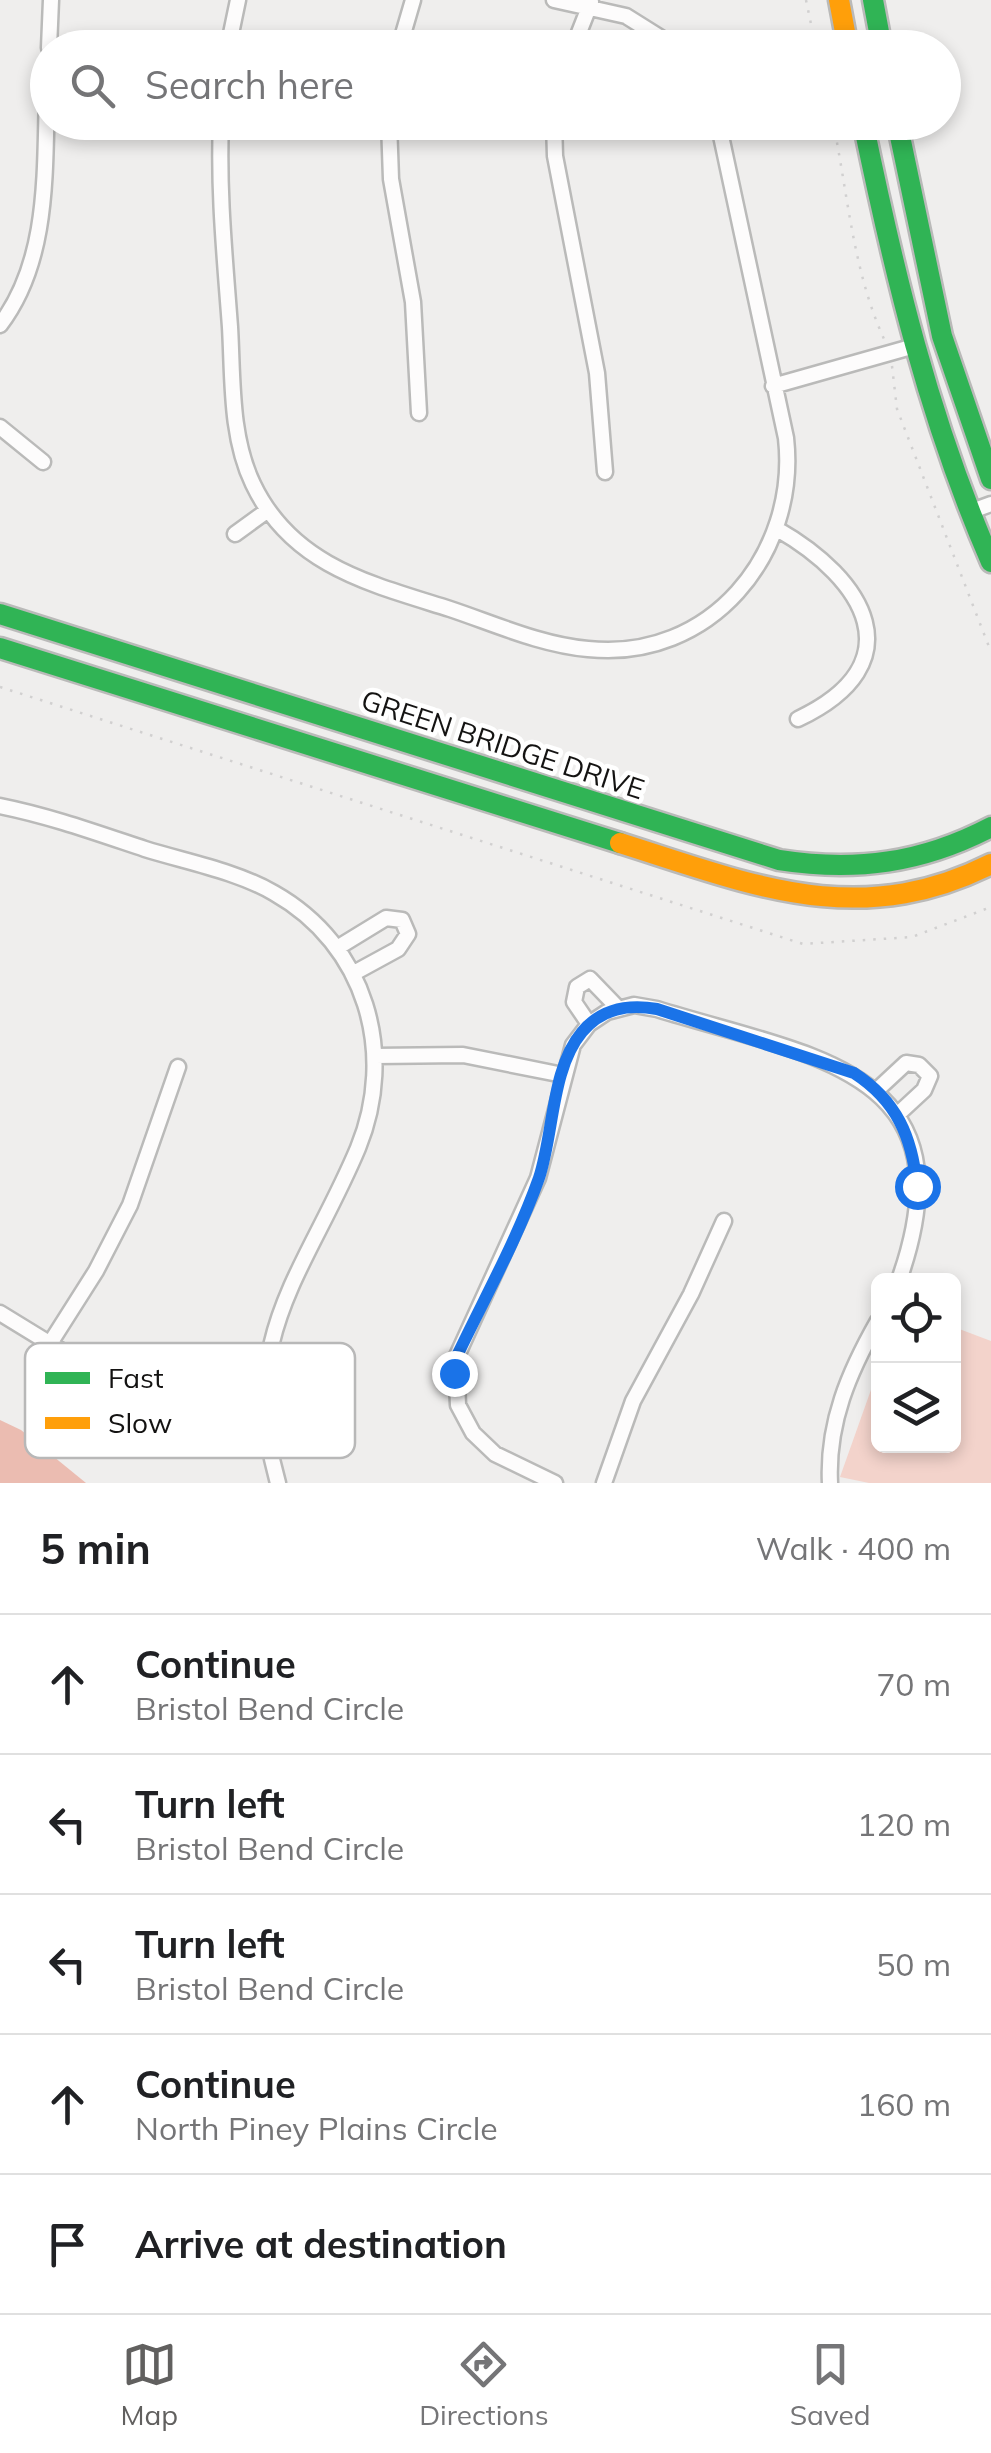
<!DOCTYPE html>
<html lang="en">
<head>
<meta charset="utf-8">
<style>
	:root { --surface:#fff; --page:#f2f2f2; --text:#202124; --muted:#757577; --line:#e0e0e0; --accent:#61605f }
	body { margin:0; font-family:Mulish,sans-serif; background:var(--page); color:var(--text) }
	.controls { position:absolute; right:30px; bottom:30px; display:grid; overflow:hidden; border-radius:15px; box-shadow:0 5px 15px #0003 }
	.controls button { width:90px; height:90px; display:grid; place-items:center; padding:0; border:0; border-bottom:2px solid var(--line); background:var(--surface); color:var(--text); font:50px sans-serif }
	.stop { position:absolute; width:30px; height:30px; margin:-22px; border:8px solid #1a73e8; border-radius:50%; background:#fff }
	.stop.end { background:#1a73e8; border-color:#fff; box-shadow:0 2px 10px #0008 }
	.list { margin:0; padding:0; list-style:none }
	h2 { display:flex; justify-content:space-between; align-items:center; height:130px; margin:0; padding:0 40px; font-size:42px }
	h2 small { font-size:32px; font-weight:400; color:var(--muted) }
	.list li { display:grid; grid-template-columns:65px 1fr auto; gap:30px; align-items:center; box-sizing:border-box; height:140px; padding:0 40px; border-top:2px solid var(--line) }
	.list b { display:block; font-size:38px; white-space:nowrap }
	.list p { margin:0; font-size:32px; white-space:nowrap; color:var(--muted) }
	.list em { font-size:32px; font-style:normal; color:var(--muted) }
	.icon { flex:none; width:55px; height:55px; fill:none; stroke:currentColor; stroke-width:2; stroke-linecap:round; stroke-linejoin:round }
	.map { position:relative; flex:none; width:991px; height:1483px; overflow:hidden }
	.search { position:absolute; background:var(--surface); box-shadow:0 5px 15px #0003; left:30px; right:30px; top:30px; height:110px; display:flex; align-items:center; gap:25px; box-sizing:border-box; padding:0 35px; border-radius:55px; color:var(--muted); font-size:38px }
	.sheet { height:830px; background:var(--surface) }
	nav { display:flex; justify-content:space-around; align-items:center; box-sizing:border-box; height:140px; border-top:2px solid var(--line); background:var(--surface); font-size:28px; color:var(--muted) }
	nav a { display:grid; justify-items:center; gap:5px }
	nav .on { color:var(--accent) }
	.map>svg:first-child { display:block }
</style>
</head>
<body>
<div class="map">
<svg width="991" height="1483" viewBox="0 0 991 1483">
	<rect width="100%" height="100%" fill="#efeeed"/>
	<path fill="#f3d3cb" d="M954,1327L991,1341V1483H869L840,1477L878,1370V1446H954Z"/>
	<path fill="#ebbcb1" d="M0,1420L21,1430L86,1483H0Z"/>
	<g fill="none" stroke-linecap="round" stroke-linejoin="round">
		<defs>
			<path id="street" d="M554,0L626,16L677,48
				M49,48L51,0
				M228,48L238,0
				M399,48L413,0
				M573,48L591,2
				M221,122C218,191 225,259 230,327C233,379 230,436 253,484C292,566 371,584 450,609C495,624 541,645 588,649C710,662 799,554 786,438L718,122
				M389,122L391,179L413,302L419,413
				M554,122L555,156L597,373L605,472
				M0,325C54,254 43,156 48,71
				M773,386L911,347
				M0,427L43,462
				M969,512L991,504
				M777,529C865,579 916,663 798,719
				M235,534L268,510
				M0,806C50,816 97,833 145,849C187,862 236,871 274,893C366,945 397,1053 358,1148C306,1272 236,1337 278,1483
				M337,948L386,918L402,920L408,934L398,949L354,973
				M589,1024L574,1002L577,987L590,979L618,1008
				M375,1056L463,1055L563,1075
				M877,1090L906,1063L919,1065L930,1076L924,1090L897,1115
				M0,1313L137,1397L175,1405L264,1404
				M49,1345L96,1271L130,1205L178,1067
				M555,1483L495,1454L473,1433L458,1405L456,1358L538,1178L573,1045L589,1024L607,1012L634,1005L657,1009C810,1057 974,1068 899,1280
				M604,1483L633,1401L691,1294L724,1221
				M830,1483C827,1423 849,1372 878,1321"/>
			<path id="fast" d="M873,0L882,48
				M863,122C894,273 929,420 991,562
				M897,122L942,336L991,479
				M0,614L779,860C856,872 922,863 991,827
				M0,648L620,843"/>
			<path id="slow" d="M839,0L848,48
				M620,843C750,884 858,931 991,864"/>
		</defs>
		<use href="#street" stroke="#babab9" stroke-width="19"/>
		<use href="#fast" stroke="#babab9" stroke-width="25"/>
		<use href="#slow" stroke="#babab9" stroke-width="25"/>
		<path stroke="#d1d0d0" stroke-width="2.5" stroke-dasharray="2.5 8" stroke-linecap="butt" d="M806,0L816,48
			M833,122C848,195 853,271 884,339
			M892,366L897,409L991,652
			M0,687L803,944L912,937L991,907"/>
		<use href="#street" stroke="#fdfcfc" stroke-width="14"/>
		<use href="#fast" stroke="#30b455" stroke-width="20"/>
		<use href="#slow" stroke="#ff9f0a" stroke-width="20"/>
	</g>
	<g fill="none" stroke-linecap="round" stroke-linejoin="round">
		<path stroke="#1a73e8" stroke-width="12" d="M454,1373L456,1358C484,1299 517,1240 539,1178C554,1133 551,1069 582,1032C602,1008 628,1004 657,1009L854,1073C897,1101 912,1137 917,1186"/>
	</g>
	<g text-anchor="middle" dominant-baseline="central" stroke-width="9" stroke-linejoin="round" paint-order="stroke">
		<g font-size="28" fill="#141312" stroke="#fff">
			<text transform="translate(503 744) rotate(18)">GREEN BRIDGE DRIVE</text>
		</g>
	</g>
	<rect x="25" y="1343" width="330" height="115" rx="15" fill="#fff" stroke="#b8b8b8" stroke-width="2.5"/>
	<rect x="45" y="1372" width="45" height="12" fill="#30b455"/>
	<rect x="45" y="1417" width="45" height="12" fill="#ff9f0a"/>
	<g font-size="28" fill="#141312">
		<text x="108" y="1388">Fast</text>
		<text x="108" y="1433">Slow</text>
	</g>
</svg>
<div class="controls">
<button><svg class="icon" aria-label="locate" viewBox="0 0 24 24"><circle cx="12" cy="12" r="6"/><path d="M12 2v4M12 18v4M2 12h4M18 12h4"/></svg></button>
<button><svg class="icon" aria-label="layers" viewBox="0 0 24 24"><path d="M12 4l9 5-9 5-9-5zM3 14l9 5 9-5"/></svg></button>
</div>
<div class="stop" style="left:917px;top:1186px"></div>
<div class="stop end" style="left:454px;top:1373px"></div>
<div class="search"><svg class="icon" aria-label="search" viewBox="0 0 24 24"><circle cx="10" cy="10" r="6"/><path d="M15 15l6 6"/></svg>Search here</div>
</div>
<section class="sheet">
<h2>5 min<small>Walk · 400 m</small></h2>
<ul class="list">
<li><svg class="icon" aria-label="ahead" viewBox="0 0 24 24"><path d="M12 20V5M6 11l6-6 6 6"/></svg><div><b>Continue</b><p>Bristol Bend Circle</p></div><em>70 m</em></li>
<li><svg class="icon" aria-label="left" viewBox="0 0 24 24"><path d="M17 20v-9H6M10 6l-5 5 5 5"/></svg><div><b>Turn left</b><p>Bristol Bend Circle</p></div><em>120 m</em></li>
<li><svg class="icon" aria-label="left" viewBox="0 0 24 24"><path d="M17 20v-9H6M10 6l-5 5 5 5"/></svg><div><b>Turn left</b><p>Bristol Bend Circle</p></div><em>50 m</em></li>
<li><svg class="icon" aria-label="ahead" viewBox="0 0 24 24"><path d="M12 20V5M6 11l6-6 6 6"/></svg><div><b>Continue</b><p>North Piney Plains Circle</p></div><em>160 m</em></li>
<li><svg class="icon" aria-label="arrive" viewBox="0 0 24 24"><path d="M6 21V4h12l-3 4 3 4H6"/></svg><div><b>Arrive at destination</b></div></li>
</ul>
</section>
<nav>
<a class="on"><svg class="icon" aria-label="map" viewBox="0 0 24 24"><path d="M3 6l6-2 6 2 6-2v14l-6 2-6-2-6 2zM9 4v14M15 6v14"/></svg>Map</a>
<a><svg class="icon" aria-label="directions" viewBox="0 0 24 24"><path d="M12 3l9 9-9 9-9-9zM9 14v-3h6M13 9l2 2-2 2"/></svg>Directions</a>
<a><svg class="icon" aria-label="saved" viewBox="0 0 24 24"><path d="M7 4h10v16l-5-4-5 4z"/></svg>Saved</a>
</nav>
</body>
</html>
